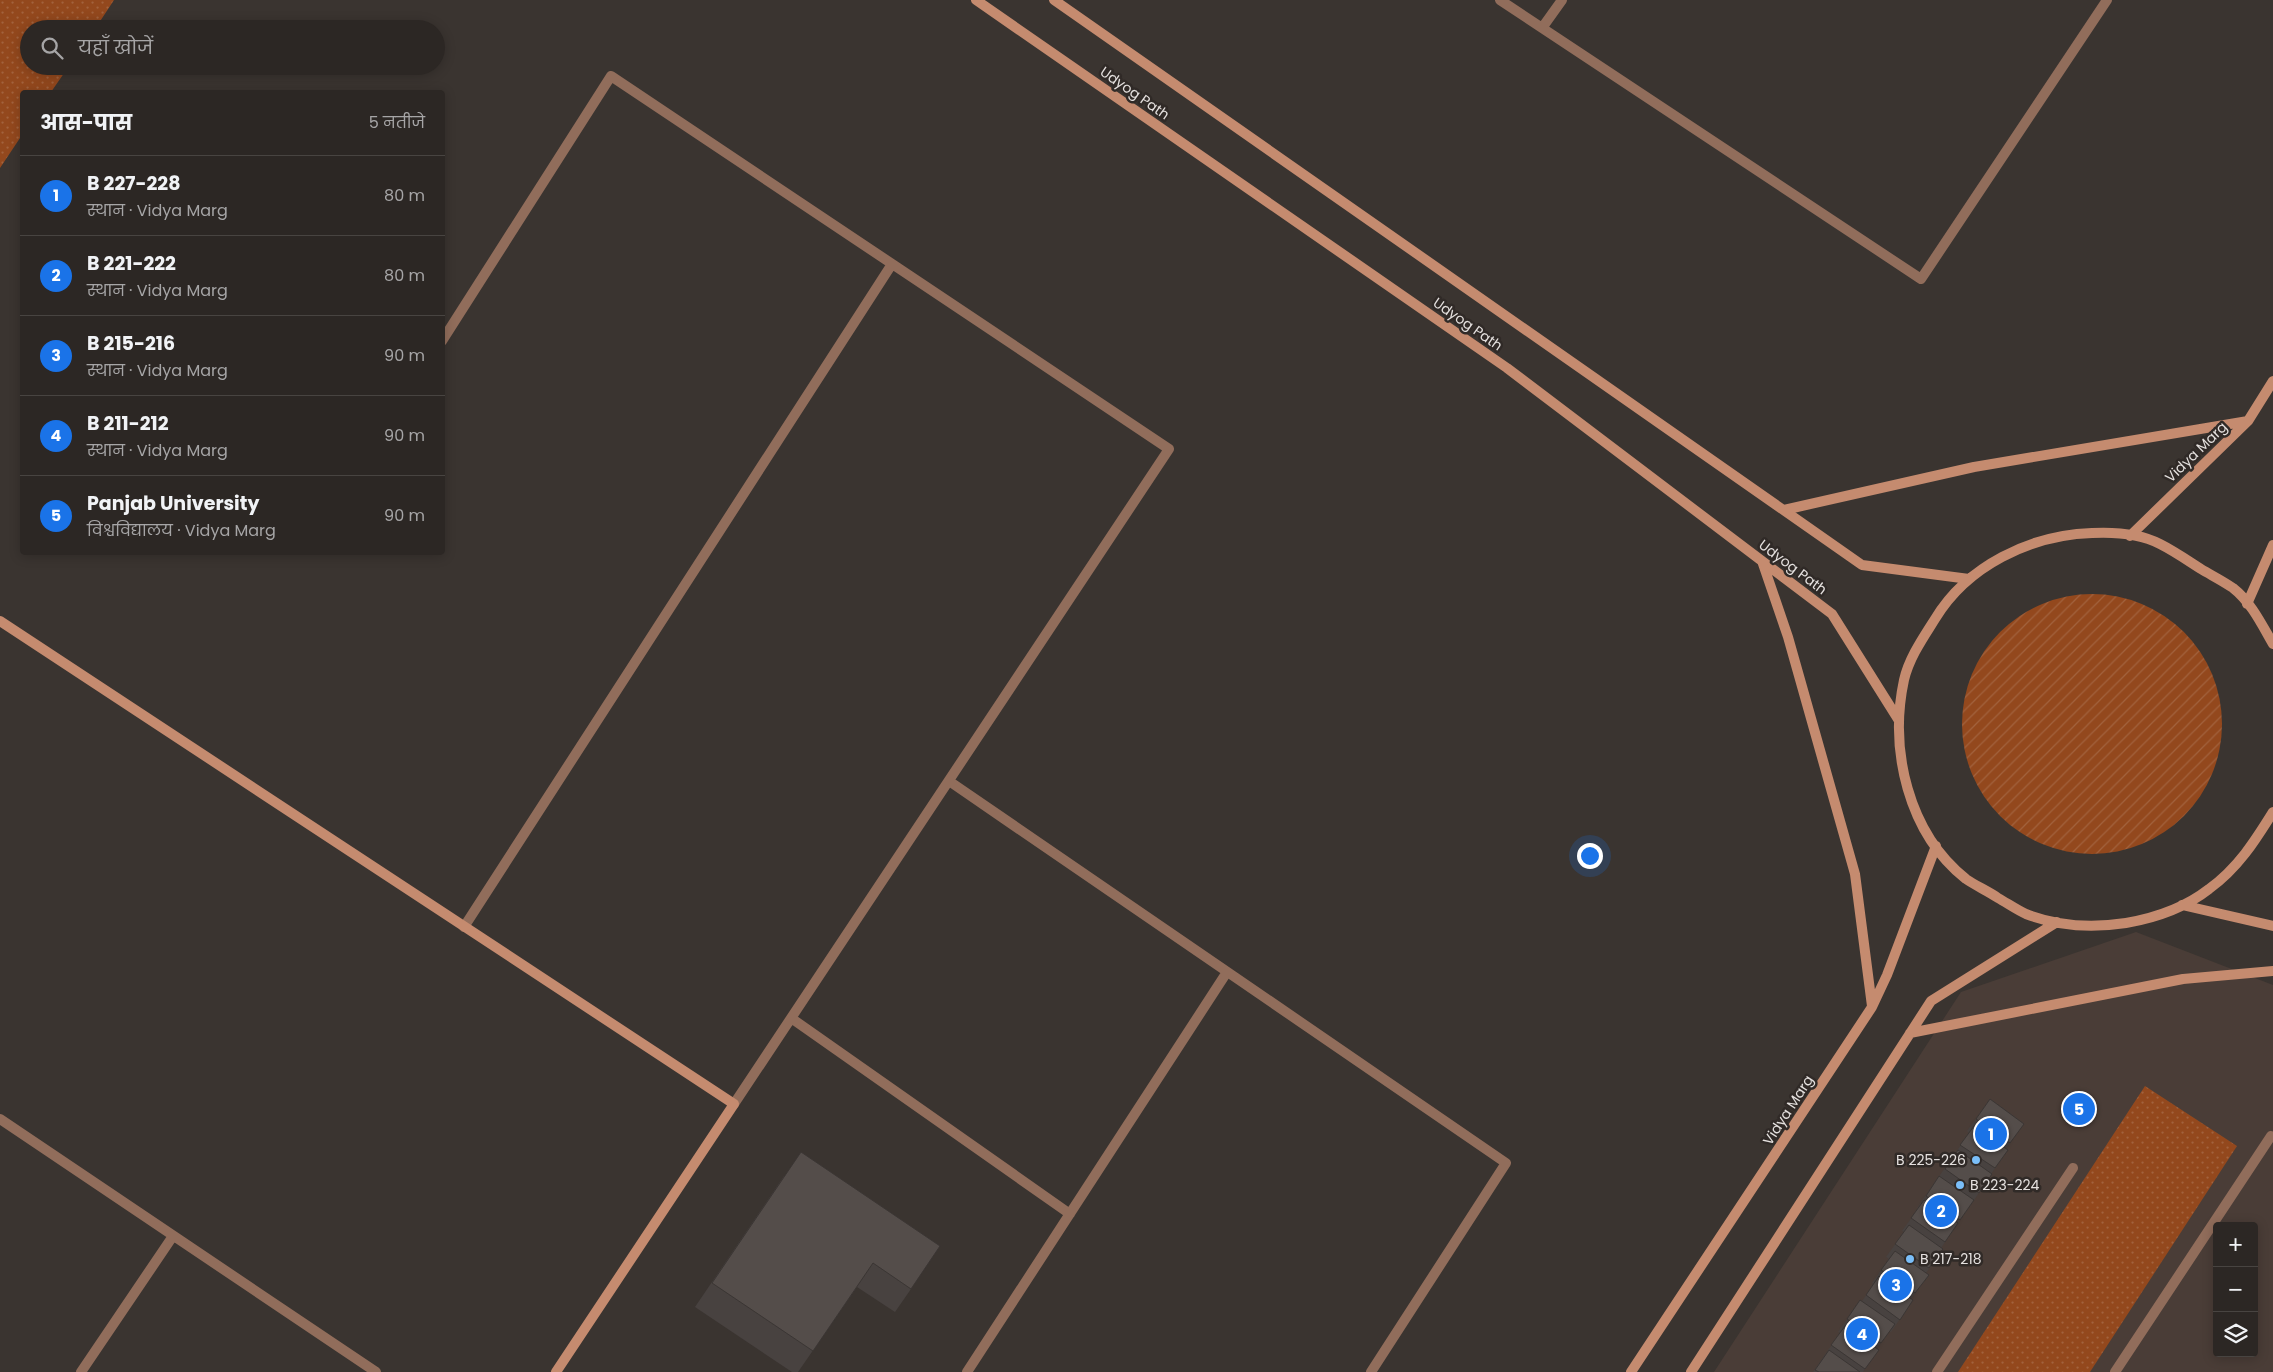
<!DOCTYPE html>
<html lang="hi">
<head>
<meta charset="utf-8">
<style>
	:root { --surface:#2c2724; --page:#383331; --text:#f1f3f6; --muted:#a6a5a6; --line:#484441; --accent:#1a73e8 }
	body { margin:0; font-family:Poppins,"Noto Sans Devanagari",sans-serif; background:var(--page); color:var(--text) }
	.controls { position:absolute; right:15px; bottom:15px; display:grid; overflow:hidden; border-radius:5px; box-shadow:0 2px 12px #0003 }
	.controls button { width:45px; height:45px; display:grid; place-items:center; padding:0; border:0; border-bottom:1px solid var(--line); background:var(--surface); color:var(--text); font:25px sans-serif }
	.you { position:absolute; left:1589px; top:855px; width:18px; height:18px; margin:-12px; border:4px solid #fff; border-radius:50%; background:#1a73e8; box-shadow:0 0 0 8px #1a73e833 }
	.badge { display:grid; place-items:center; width:32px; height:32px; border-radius:50%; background:var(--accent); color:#fff; font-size:16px; font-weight:700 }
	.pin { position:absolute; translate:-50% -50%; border:2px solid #fff; box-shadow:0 1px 5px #0006 }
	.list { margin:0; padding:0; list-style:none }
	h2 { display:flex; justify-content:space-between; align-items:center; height:65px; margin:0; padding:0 20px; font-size:21px }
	h2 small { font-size:16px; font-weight:400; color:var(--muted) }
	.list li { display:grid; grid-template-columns:32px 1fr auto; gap:15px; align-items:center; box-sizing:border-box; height:80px; padding:0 20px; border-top:1px solid var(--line) }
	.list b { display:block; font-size:19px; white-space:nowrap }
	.list p { margin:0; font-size:16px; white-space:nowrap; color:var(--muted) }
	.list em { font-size:16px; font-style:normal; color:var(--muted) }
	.icon { flex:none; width:28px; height:28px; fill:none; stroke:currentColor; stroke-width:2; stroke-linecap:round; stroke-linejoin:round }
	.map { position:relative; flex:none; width:2273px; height:1372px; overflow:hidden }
	.search { position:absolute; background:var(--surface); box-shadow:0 2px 12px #0003; left:20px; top:20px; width:425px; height:55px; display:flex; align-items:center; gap:12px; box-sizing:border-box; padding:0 18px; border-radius:28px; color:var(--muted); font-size:19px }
	.panel { position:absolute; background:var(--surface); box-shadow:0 2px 12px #0003; left:20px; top:90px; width:425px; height:465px; border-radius:5px }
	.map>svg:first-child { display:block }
</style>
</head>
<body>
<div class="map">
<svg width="2273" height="1372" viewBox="0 0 2273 1372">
	<defs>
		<pattern id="grass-dots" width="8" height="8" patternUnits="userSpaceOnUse" patternTransform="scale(1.25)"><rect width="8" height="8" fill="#93481d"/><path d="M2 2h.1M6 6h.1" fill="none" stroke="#a2623d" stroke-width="1.8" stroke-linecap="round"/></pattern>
		<pattern id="garden-furrows" width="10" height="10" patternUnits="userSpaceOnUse" patternTransform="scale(1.25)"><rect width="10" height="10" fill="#93481d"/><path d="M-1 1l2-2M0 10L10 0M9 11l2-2" fill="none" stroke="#a2623d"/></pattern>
	</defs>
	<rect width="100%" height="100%" fill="#3a3430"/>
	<path fill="#4a3d37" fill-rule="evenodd" d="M2136,932L2273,985V1372H1714L1961,992ZM2217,1226H2254V1353H2217Z"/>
	<path fill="url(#grass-dots)" d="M0,0H114L95,29H29V66H69L51,92H22V135L0,168Z
		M2145,1086L2237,1146L2090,1372H1958Z"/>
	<path fill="url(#garden-furrows)" d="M1962 724a130 130 0 1 1 260 0a130 130 0 1 1-260 0Z"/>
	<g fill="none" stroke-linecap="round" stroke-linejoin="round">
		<path stroke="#916d5b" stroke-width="10" d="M1937,1372L2073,1168
			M2115,1372L2271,1136"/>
		<path stroke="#916d5b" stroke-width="10" d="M1500,0L1921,279L2107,0
			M1542,28L1562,0
			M442,341L611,76L1169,449L734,1104
			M949,781L1506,1163L1371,1372
			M464,927L892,264
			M791,1018L1070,1214
			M0,1119L376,1372
			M81,1372L173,1236
			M967,1372L1227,972"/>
		<path stroke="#c58b6f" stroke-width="10" d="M976,0L1507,368L1832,614L1898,719
			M1054,0L1862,565L1969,579
			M1784,510L1974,467L2248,421
			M2130,536L2248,421L2273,381
			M1762,561L1788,637L1855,874L1872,1006
			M2247,604L2273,545
			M0,621L734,1104L556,1372
			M2273,644C2262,625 2251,602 2233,588C2223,581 2211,575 2201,569C2187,560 2174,551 2160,544C2141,534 2113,532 2092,533C2030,535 1967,566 1935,619C1923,638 1909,658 1904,680C1889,750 1908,833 1966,879C1976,886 1988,891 1998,898C2007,903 2017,910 2026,914C2057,926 2093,928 2126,923C2155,918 2186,907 2209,889C2238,868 2255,841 2273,812
			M2182,905L2273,926
			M1910,1033L2183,979L2273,971
			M1631,1372L1872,1007L1887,975L1936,846
			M1691,1372L1931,1001L2057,922"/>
	</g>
	<path fill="#484240" d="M1990,1099L2024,1124L2006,1148L2008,1150L1991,1174H1992L1941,1248L1943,1249L1926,1273L1929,1275L1911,1299L1913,1300L1891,1332L1889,1331L1877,1348L1863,1372H1813L1840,1333L1838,1332L1860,1300L1862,1301L1874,1284L1872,1283L1889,1259L1886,1257L1904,1232L1902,1231L1918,1209L1917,1208L1930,1189L1952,1158L1969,1133L1967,1131Z
		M784,1176L911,1289L895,1312L857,1287L798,1372H792L695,1307Z"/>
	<path fill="#544d4a" stroke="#3b3634" d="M1990,1099L2024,1124L2010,1143L1976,1119Z
		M1974,1126L2008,1150L1995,1168L1960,1145Z
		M1958,1150L1992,1174L1979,1193L1945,1169Z
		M801,1152L940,1246L911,1289L873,1263L813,1351L712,1283Z
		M1939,1176L1974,1200L1960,1220L1926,1196Z
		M1924,1200L1958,1223L1945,1242L1911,1218Z
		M1909,1225L1943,1249L1929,1268L1895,1244Z
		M1895,1251L1929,1275L1915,1293L1881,1270Z
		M1879,1276L1913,1300L1900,1320L1866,1295Z
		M1860,1300L1895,1324L1881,1343L1847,1319Z
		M1845,1326L1879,1350L1865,1369L1831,1345Z
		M1829,1350L1860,1372H1819L1815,1370Z"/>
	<g fill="#7abef8" stroke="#302a27" stroke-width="2">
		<circle cx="1976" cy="1160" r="5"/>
		<circle cx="1960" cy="1185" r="5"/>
		<circle cx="1910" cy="1259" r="5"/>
	</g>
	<g text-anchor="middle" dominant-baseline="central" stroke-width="5" stroke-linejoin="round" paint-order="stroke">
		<g font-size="14" fill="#e5e1df" stroke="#302a27">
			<text transform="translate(1135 93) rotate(35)">Udyog Path</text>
			<text transform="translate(1468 324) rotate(35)">Udyog Path</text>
			<text transform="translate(2196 452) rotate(-44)">Vidya Marg</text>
			<text transform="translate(1793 567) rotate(37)">Udyog Path</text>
			<text transform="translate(1788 1110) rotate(-57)">Vidya Marg</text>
		</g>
		<g font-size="14" fill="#e5e1df" stroke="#302a27" text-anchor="start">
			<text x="1966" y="1160" text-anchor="end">B 225-226</text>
			<text x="1970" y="1185">B 223-224</text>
			<text x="1920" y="1259">B 217-218</text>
		</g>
	</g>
</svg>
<div class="controls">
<button>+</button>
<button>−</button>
<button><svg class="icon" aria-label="layers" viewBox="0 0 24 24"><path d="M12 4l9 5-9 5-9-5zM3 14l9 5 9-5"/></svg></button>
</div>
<div class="you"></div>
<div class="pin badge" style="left:1991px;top:1134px">1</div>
<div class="pin badge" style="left:1941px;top:1211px">2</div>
<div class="pin badge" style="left:1896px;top:1285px">3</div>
<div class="pin badge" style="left:1862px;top:1334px">4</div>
<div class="pin badge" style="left:2079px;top:1109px">5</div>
<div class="search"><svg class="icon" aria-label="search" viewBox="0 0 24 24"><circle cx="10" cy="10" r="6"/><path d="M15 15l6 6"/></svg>यहाँ खोजें</div>
<section class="panel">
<h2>आस-पास<small>5 नतीजे</small></h2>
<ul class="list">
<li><span class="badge">1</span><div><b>B 227-228</b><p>स्थान · Vidya Marg</p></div><em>80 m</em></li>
<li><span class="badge">2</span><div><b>B 221-222</b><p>स्थान · Vidya Marg</p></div><em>80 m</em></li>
<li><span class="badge">3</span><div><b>B 215-216</b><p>स्थान · Vidya Marg</p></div><em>90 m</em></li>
<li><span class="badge">4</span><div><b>B 211-212</b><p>स्थान · Vidya Marg</p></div><em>90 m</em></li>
<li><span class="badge">5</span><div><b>Panjab University</b><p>विश्वविद्यालय · Vidya Marg</p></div><em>90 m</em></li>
</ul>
</section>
</div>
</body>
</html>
